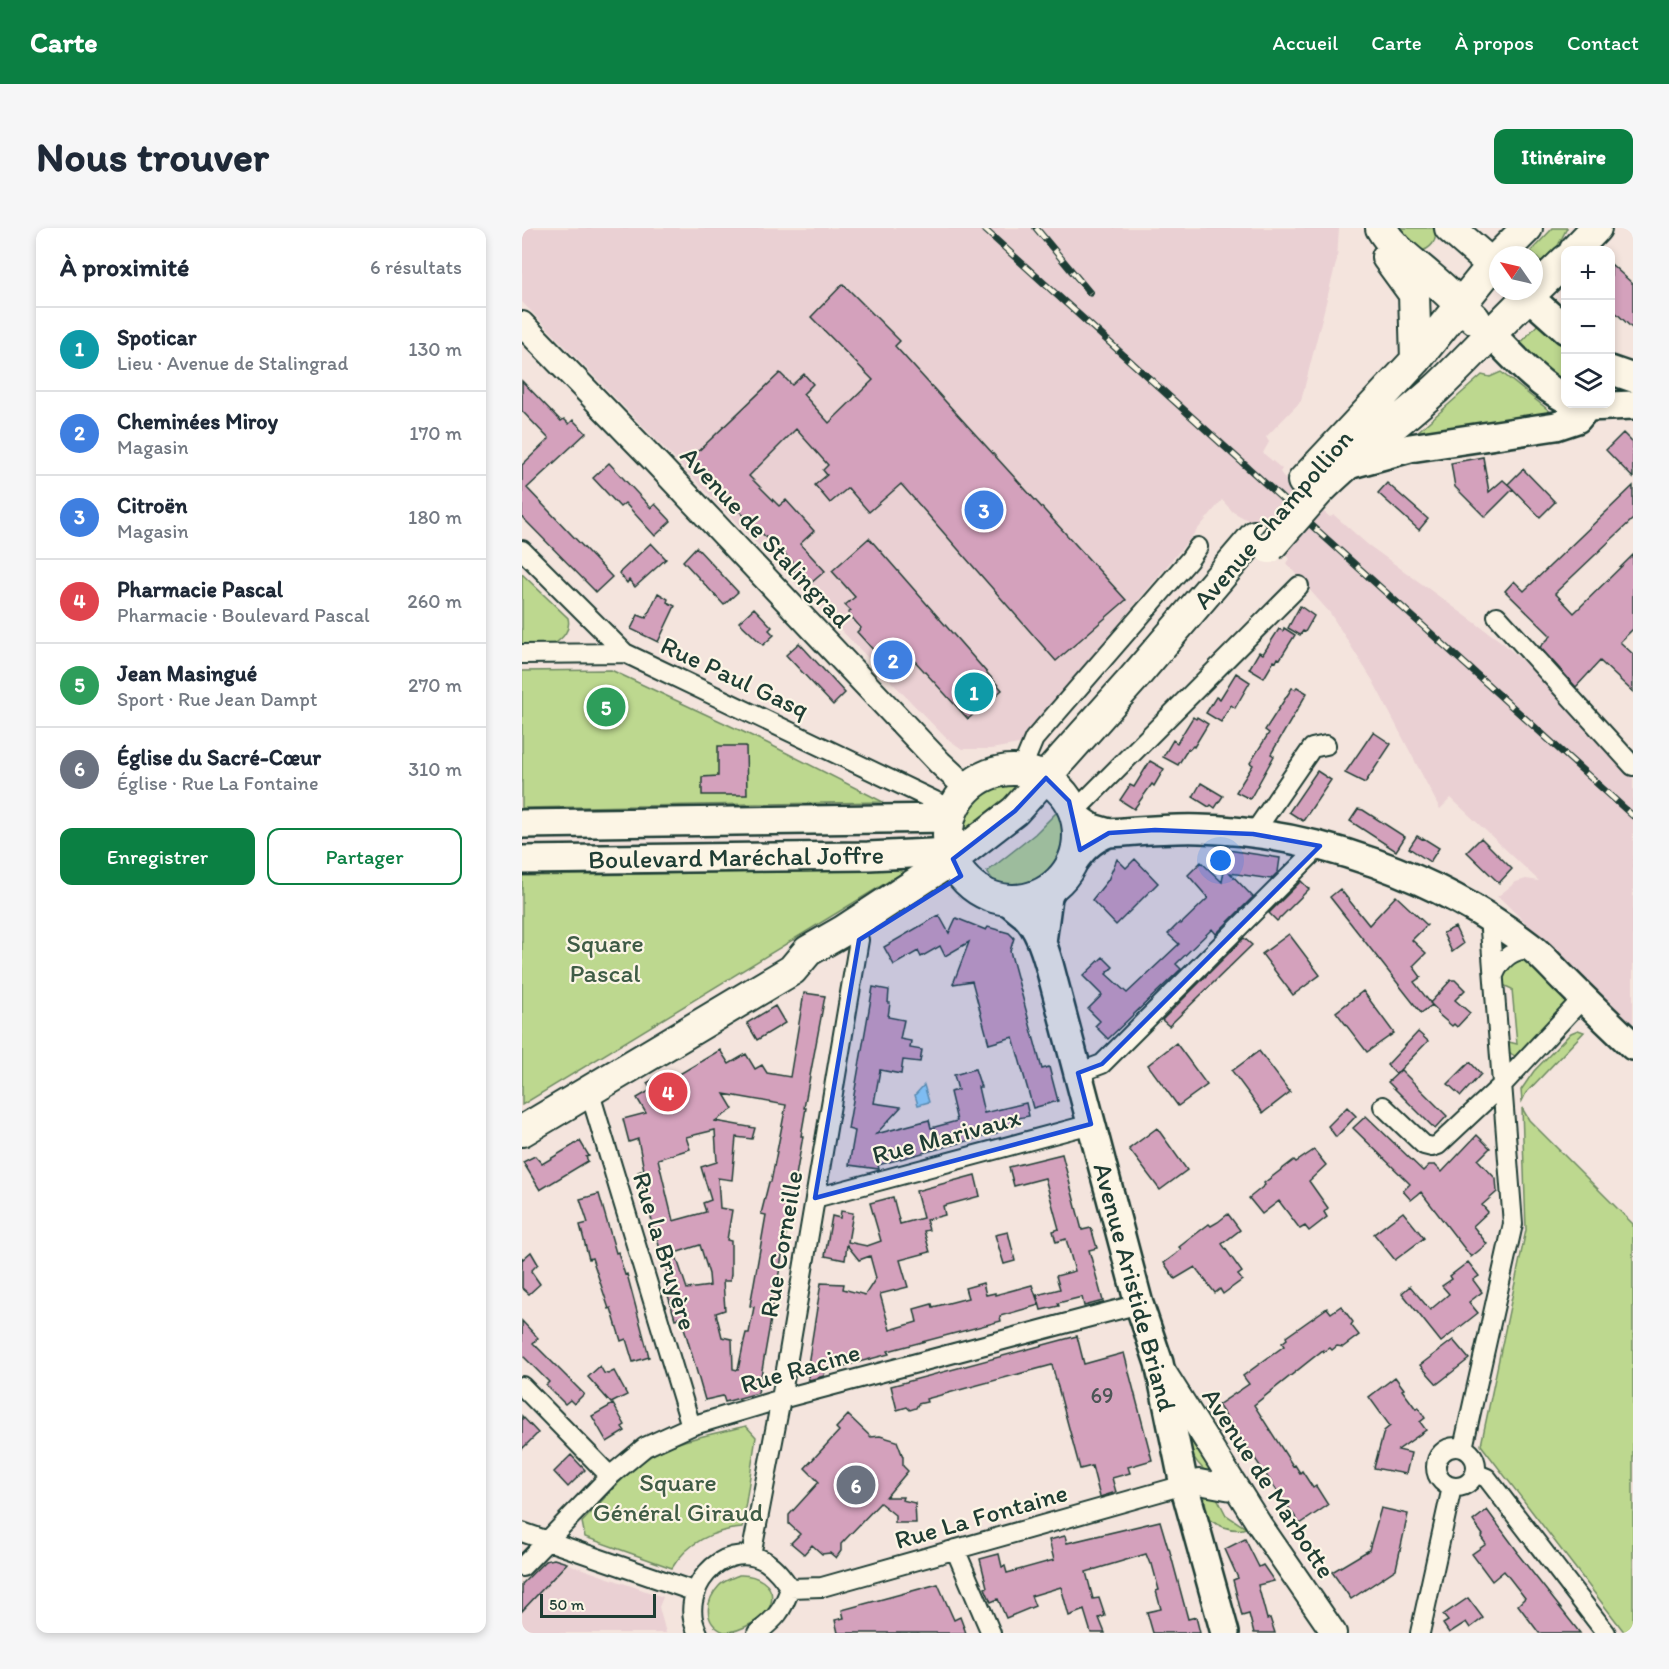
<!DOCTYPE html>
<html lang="fr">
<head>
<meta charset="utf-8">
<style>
	:root { --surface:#fff; --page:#f6f6f7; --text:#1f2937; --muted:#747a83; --line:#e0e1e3; --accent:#0b8043 }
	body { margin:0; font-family:Itim,sans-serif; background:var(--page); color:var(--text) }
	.controls { position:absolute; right:18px; top:18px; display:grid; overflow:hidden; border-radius:12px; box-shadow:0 3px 9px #0003 }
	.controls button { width:54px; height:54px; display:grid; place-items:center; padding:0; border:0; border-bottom:2px solid var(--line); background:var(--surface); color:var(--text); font:30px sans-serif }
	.compass { position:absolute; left:967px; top:18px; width:54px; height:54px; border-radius:50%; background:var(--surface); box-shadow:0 3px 9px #0003; rotate:304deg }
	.scale { position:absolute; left:18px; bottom:15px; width:116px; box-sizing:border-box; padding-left:6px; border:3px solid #1f3d34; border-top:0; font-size:16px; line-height:21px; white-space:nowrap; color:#1f3d34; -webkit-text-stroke:4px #fcf5e5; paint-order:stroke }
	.you { position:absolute; left:699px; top:633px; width:21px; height:21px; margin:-15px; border:4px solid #fff; border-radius:50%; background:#1a73e8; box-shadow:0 0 0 9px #1a73e833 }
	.badge { display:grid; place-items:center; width:39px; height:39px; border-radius:50%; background:var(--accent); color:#fff; font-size:20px; font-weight:700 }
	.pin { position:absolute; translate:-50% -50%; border:3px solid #fff; box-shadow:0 2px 6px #0006 }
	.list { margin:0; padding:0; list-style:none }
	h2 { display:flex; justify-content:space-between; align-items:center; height:78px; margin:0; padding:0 24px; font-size:26px }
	h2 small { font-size:20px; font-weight:400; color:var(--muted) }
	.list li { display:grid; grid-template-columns:39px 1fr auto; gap:18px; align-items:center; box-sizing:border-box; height:84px; padding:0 24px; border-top:2px solid var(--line) }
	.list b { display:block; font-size:22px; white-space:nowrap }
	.list p { margin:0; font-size:20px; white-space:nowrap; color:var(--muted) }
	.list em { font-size:20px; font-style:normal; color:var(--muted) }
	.actions { display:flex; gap:12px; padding:18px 24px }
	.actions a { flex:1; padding:14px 0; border:2px solid var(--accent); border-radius:12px; text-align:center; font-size:21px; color:var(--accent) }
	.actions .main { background:var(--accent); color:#fff }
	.icon { flex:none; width:33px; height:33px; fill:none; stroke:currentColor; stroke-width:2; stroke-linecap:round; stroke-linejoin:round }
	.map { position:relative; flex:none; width:1111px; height:1405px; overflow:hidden; border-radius:12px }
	header { display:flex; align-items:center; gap:36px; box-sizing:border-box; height:84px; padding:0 30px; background:var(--accent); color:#fff }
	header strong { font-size:28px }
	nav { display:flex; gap:33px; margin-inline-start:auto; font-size:21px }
	.intro { display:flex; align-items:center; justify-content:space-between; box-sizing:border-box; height:144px; padding:0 36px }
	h1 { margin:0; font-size:42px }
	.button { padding:15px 27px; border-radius:12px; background:var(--accent); color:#fff; font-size:21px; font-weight:700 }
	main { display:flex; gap:36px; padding:0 36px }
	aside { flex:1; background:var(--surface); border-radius:12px; box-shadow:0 3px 9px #0003 }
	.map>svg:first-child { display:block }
</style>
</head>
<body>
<header>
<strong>Carte</strong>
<nav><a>Accueil</a><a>Carte</a><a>À propos</a><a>Contact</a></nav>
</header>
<div class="intro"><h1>Nous trouver</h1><a class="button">Itinéraire</a></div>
<main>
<aside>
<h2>À proximité<small>6 résultats</small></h2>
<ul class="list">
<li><span class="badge" style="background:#0f9aa8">1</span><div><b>Spoticar</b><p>Lieu · Avenue de Stalingrad</p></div><em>130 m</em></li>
<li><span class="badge" style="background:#3f7fe0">2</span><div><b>Cheminées Miroy</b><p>Magasin</p></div><em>170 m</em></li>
<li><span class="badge" style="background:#3f7fe0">3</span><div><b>Citroën</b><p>Magasin</p></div><em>180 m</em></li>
<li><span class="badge" style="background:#e0444e">4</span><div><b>Pharmacie Pascal</b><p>Pharmacie · Boulevard Pascal</p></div><em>260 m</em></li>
<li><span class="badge" style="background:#2e9e5b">5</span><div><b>Jean Masingué</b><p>Sport · Rue Jean Dampt</p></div><em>270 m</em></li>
<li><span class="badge" style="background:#6b7280">6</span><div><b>Église du Sacré-Cœur</b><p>Église · Rue La Fontaine</p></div><em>310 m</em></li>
</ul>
<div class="actions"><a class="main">Enregistrer</a><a>Partager</a></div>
</aside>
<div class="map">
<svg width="1111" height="1405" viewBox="0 0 1111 1405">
	<rect width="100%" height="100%" fill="#f4e4dd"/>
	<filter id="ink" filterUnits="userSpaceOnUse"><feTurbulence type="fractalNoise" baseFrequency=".0167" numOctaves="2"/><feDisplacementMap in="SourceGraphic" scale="12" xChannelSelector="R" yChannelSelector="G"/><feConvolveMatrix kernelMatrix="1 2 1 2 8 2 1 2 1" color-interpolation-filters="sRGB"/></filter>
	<g filter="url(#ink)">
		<path fill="#ead0d3" d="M0,0H817L815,31L779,173L744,209L747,214L741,225L760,241L758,244L766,255L808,289L812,287L845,316L981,415L1028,459L1111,550V800L979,671L975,669L994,654L1004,651L1017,653L929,570L918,581L851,453L808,385L764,335L768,331L764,327L731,295L711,284L700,272L497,516L469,521H440L423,509L0,74Z
			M32,1331L141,1369L137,1379L144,1405H0V1356L23,1333Z"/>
		<path fill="#bdd88f" stroke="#6e8a62" stroke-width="1.5" d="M874,0H911C918,12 908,22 896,24Z
			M1031,0H1045L1025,39L1009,23Z
			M1017,95L1043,118V161L996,118Z
			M979,144L1035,189L892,207L960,147L968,149Z
			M0,346L46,390C49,402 41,410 31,417L0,416Z
			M89,442L245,515L361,574L0,580V443Z
			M492,555L502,557L446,610L437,607C438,602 438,597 440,593C448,570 469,556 492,555Z
			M538,581C562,613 533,659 497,664C489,665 481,662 474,660V656L465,644L513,606Z
			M375,642L382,644L0,877V648Z
			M997,732H1006L1044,772L1041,784L995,829C987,825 984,822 983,813L995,816L990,761L979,756L980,744L990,734Z
			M1056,802L1062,804L1004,865L1000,873L999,862L1012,843L1049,805Z
			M1000,880L1007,892L1111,996V1405H1103L959,1217L1004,1002Z
			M656,1177L700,1246H687C663,1227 663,1205 656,1177Z
			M224,1198L234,1209L220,1300C191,1302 165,1315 150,1340L63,1309L60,1294C81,1273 101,1246 127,1229C155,1211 192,1206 224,1198Z
			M681,1261L691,1262L704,1287L724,1300C711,1305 697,1298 686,1291Z
			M217,1347C233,1346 254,1356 249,1375C246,1390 216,1405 202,1404C181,1395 183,1373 197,1358C201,1353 210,1350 217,1347Z"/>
		<path fill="#97d8f9" stroke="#679aaa" stroke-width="1.5" d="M402,857L407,874L396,877L393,867Z"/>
		<path fill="#d4a1bc" stroke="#1f3d34" stroke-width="1.5" fill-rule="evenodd" d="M1089,36L1111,56V101L1089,80Z
			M321,56L378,113L373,118L604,372L534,433L379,256L347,284L326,260L308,275L293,257L305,247L301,242L306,237L274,201L227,248L257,278L264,272L292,303L278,316L303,343L289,355L287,353L285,356L271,341L275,338L233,299L167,232L258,145L270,157L282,146L291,156L281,166L307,195L351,152L289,89Z
			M0,153L39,193L42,191L47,196L51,192L64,205L5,260L90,349L74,364L0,289V237L27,211L0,183Z
			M1101,205L1111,215V250L1084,222Z
			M961,229L967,264L981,252L991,261L963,289L933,259L929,235Z
			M87,235L129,280L133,276L149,293L133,308L103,275L98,279L71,250Z
			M1001,241L1033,274L1018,289L986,256Z
			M865,255L906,291L897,302L856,265Z
			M1111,258V291L1033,365L1052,385L1111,327V401L1098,414L1111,426V464L1078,433L1054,459L1018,419L1029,408L983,363L992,353L1002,363Z
			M347,310L480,462L446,491L391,431L374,447L335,404L339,400L326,385L329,383L323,377L333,369L310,343Z
			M129,315L144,331L113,359L107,352L105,355L97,345Z
			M174,319L216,364L202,377L161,333Z
			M136,365L146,371L145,374L153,378L136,414L109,401L116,387L124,390Z
			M778,378L792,388L783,404L781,403L778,407L766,400Z
			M232,380L250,399L247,402L252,407L241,417L217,394Z
			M762,400L773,407L758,431L756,430L754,434L752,433L742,450L727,441L737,424L741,426L757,401L761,403Z
			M277,415L323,465L311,477L264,427Z
			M714,445L728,454L713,480L709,477L699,494L684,485L694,469L698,471Z
			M775,459L785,465L749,526L752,528L728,571L714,564L731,537L728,535L747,505L743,502L770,460L773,461Z
			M671,489L674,491L675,489L686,496L672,519L671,518L667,522L666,521L656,537L641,529L651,512L655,515Z
			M851,504L869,516L843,555L823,545Z
			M196,518H224L225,567H180V549L196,548Z
			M628,533L642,541L632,558L630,556L612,581L598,572L608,557L612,559Z
			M795,543L809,552L781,593L767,584Z
			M679,555L701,568L693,580L689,577L687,579L671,569Z
			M836,581L841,582L883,609L874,623L828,593Z
			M895,608L900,611L901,610L917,620L908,634L887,620Z
			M959,610L990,641L977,655L945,624Z
			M706,622L758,630L756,644L749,651L708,645L731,669L694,706L690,701L654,736L659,741L586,811L573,798L578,793L566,781L580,767L561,748L581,729L591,739L584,746L605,765L657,716L646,706L658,694L659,696L686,670L666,647L679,634L700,654Z
			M595,631L604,640L613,631L636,655L594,697L570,672L586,652Z
			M779,653L787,661L755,693L747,685Z
			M818,661L847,697L874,668L905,697L890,712L904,725L891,738L899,749L892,754L910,777L899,785L808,669Z
			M417,687L427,705L434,690L464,702L466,699L487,705L492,710L488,723L520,841L527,839L536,873L511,880L491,809L467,816L450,753L431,756L447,714L423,728L418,718L399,729L396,723L372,737L362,719Z
			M933,699L941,716L930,724L921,705Z
			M767,706L798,747L771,767L740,726Z
			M722,710L730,717L647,798L640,792Z
			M929,752H933L943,762L933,772L948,785L935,799L932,796L930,798L915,785L916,783L908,775Z
			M351,759L367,762L366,775H368L366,789L382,792L378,811L389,813L388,820L400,822L398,834L381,832L379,846L358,842L352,875L379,879L354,906L407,892L409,900L435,893L428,864L436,862L432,847L453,841L459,859H456L462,885L504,875L507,888L496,890L498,896L474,902L475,905L356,937L357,941L327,937L333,903L326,901Z
			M841,763L872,805L845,824L814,784Z
			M282,765L303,768L282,880H284L279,908H281L236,1165L203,1174L201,1168L183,1172L159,1089L153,1091L143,1057L148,1056L116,944L122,942L116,911L107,914L101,891L124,885L115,870L129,862L125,855L141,845L146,853L198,822L207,836L224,826L233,841L240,837L245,845L268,849ZM202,866L264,877L249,954H247L239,986L244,987L228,1078L232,1079L227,1105H224L222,1113L216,1142L211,1141L210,1111L200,1109L194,1085L203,1082L201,1053H208L209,1046V1013L205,1012L210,982L198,980L196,950L210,952L214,909L230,911L233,900L193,893L211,881ZM193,902L195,934L179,939L189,972L181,975L184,984L151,993L136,931L168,921L164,909ZM178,1017L187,1046L188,1058L165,1061L153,1025Z
			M253,778L263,795L235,812L225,795Z
			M896,804L906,813L874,846L865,837Z
			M654,815L685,857L656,878L626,837Z
			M737,823L768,864L741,885L710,843Z
			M948,834L959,846L939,868L926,856Z
			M879,842L925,888L913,901L866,854Z
			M825,879L834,888L814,909L806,898Z
			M844,888L901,943L907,937H913L920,944L955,907L968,920L956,932L974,951L975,964L960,977L966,984L951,998L965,1016L949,1029L899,964L889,972L881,963L888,956L831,900Z
			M635,900L665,942L638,962L607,921Z
			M58,913L67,928L64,929L66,933L18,962L1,934L13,928L20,936Z
			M792,922L804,937L787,953L806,980L802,984L805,989L787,1003L783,998L778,1001L757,973L740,986L727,970L737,962L743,957L742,955L772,932L774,934Z
			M540,926L560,1002L569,1000L575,1020L567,1022L581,1073L562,1078L560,1069L536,1075L537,1078L519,1082L515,1067L538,1061L534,1048L553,1043L544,1011L534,1014L531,1003L537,1001L523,950L492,958L487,939Z
			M453,947L458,968L421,978L423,987L404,992L407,1002L402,1003L408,1024L378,1032L386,1059L358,1066L368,1102L395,1094L392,1081L410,1076L411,1079L446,1070L443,1060L461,1055L464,1067L473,1065V1067L510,1057L517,1077L478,1088L479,1093L366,1123L367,1126L303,1143L302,1148L287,1152L285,1143L299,1055L322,1056L321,1061L343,1067L354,1050L348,1028L337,1032L325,1017L323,1032L303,1028L310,988L318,990L319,983L331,985L326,1014L345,1018L359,1013L348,975L371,969L378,996L401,990L394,963Z
			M77,966L94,1025L96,1024L103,1047L105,1046L125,1121L127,1129L111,1134L104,1111L99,1113L89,1080L87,1081L70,1030L67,1031L58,997L66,995L58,971Z
			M881,984L902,1010L873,1032L852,1006Z
			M706,986L718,1002L700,1016L720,1044L716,1047L720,1052L701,1066L698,1061L693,1065L673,1039L653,1051L642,1035L654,1026L659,1021L657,1019L687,996L689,998L696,994Z
			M486,1004L493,1033L482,1036L473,1007Z
			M9,1024L16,1036L9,1043L18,1056L7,1066L0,1060V1029L1,1031Z
			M946,1034L957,1048L951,1052L960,1064L947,1074L956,1085L919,1114L880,1065L888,1058L908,1082L927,1066L920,1058L930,1051L928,1048Z
			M819,1078L831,1094L829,1097L837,1107L821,1119L815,1118L810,1122L808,1120L802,1124L801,1122L732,1177L771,1238L773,1237L778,1245L780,1243L791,1260L794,1258L806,1277L778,1296L696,1177L727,1156L721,1148L762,1118L760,1115L765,1111L764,1109L805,1080L809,1085Z
			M0,1093L16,1110L11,1115L62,1166L52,1176L48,1172L43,1176L24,1157L27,1154L0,1127Z
			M555,1108L562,1136L602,1125L630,1232L606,1239L608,1245L590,1250L594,1264L578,1269L570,1238L558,1241L530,1137L404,1171L405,1174L396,1176L394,1180L388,1182L385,1179L375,1182L369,1158Z
			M931,1112L947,1131L915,1156L898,1137Z
			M78,1138L82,1145L86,1146L92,1143L105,1167L89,1175L66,1149Z
			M873,1149L882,1161L880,1162L894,1181L896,1179L903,1190L898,1194L904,1202L876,1222L889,1225L884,1246L852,1240L862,1203L868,1198L847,1169Z
			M91,1176L103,1197L100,1199L103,1203L85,1214L70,1188Z
			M326,1187L349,1209L358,1208L375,1213L381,1229V1238L386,1243L364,1269H381L380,1272L393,1275L394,1295H373V1287L358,1275L319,1316V1323L314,1330L308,1325L300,1326L290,1317L282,1326L269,1315L278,1306L267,1296V1287L297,1254L283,1240L317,1203L314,1200Z
			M0,1188L16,1205L0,1221Z
			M49,1227L63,1242L46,1259L32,1244Z
			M859,1280L886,1286L874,1341L829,1371L810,1344L847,1322Z
			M965,1282L996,1324L995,1325L1058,1405H1017L996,1377L1003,1370L982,1343L970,1353L950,1326L964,1316L959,1309L961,1307L951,1293Z
			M638,1293L646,1320H647L666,1391L674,1389L678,1405H631L625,1384L639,1381L634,1363L637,1362L630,1336H628L624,1326L564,1344L571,1371L577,1370L583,1388L577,1390L583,1405H569L562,1382L547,1388L539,1359L509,1368L513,1378L484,1390L476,1371L469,1374L463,1360L465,1359L458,1331L477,1326L480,1339L483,1338L485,1345L532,1332L527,1312L543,1308L545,1315Z
			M723,1311L737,1339L741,1337L752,1353L736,1357L745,1391L748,1390L753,1405H732L727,1386L720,1388L711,1352L716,1350L703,1321Z
			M32,1331L45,1335L0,1383V1356L23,1333Z
			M416,1356L432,1392L438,1389L444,1405H316L313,1392L322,1390L320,1382Z
			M946,1370L961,1390L948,1400L944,1394L927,1405L921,1396L926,1393L921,1387Z"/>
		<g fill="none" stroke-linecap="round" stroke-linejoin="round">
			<defs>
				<path id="minor" d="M0,322L103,425L432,582
					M975,388L1111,538
					M0,426L103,425
					M499,542L512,511L667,332L676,319
					M552,584L777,358
					M731,606L790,520L804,517
					M972,747C979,730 993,719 1012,722
					M556,845L580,836L798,618
					M67,862L169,1198
					M861,878L902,917L910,919L916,917L981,856L1061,770
					M293,970L569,896
					M0,1158L88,1248
					M914 1239a20 20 0 1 1 40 0a20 20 0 1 1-40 0Z
					M941,1220L991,996L967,689
					M953,1245L965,1250L1084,1405
					M0,1304L174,1364
					M433,1321L469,1405
					M229,1328L259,1171L337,712
					M0,1339L88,1248L123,1219L169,1198L259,1171L617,1076
					M268,1360L300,1359L662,1257
					M176,1405C154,1365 199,1309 243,1333C254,1340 261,1350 268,1360
					M235,1405C253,1391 261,1383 268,1360
					M898,1405L930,1259"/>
				<path id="tertiary" d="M0,96L129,229L418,535L446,561
					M641,1143L737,1296L812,1405
					M662,1257L677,1254L715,1261"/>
				<path id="secondary" d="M1006,68L1044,102
					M968,105C991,128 1015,156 1044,171
					M1088,142L1111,150
					M826,237L888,220L1034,198L1055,191L1065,179L1111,177
					M554,589L570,600L587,605
					M0,596L429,590
					M0,632L346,628L429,624
					M549,637C560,622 569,611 587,605C617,603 647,600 678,601C794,604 919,649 1010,720C1023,730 1034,744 1046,755C1067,776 1089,797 1111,818
					M484,671C490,677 497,682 503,687C516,700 522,719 527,736L617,1076L637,1135L662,1257L703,1405
					M520,714L526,669L531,658"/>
				<path id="primary" d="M859,0C872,22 890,33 908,49C924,62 938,77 953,91
					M928,0L976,42
					M1053,22L1074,0
					M978,27L1005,0
					M865,29L892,66L894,132
					M1012,63L1044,32
					M781,253L894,132L976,30
					M799,261C835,225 876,195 914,161C948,129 978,95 1012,63
					M426 607a65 65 0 1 1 130 0a65 65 0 1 1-130 0Z
					M0,903L270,742L286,723L321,703L431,631L493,583L611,451L733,308"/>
			</defs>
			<use href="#minor" stroke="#1f3d34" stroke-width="22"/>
			<use href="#tertiary" stroke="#1f3d34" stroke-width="28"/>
			<use href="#secondary" stroke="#1f3d34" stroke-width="32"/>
			<use href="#primary" stroke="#1f3d34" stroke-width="34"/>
			<use href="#minor" stroke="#fcf5e5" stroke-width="18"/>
			<use href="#tertiary" stroke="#fcf5e5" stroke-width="24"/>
			<use href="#secondary" stroke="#fcf5e5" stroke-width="27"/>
			<use href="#primary" stroke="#fcf5e5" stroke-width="30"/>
			<defs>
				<path id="rail" d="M461,0L1111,588
					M514,0L568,65"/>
			</defs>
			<use href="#rail" stroke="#1f3d34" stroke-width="7"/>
			<use href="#rail" stroke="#fcf5e5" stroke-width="4.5" stroke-dasharray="14" stroke-linecap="butt"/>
			<defs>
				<path id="primary-bridge" d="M747,320L796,264"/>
			</defs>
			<use href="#primary-bridge" stroke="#1f3d34" stroke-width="34" stroke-linecap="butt"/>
			<use href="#primary-bridge" stroke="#fcf5e5" stroke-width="30"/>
		</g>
	</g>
	<path fill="#1d4ed8" fill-opacity="0.2" stroke="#1d4ed8" stroke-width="4.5" stroke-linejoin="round" d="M524,550L547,573L558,622L587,605L633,602L731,606L798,618L580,836L556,845L569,896L293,970L337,712L439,648L431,631L493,583Z"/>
	<g text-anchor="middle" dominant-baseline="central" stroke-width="4.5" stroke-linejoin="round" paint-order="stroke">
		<g font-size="22" fill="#4c5656">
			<text x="580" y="1167">69</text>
		</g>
		<g font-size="26" fill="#1f3d34" stroke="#fcf5e5">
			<text transform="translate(751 291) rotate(-49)">Avenue Champollion</text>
			<text transform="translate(244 309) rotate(47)">Avenue de Stalingrad</text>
			<text transform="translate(213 449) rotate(25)">Rue Paul Gasq</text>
			<text transform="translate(214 629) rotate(-1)">Boulevard Maréchal Joffre</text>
			<text transform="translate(424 908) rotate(-15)">Rue Marivaux</text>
			<text transform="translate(259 1016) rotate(-80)">Rue Corneille</text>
			<text transform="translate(143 1023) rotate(73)">Rue la Bruyère</text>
			<text transform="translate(613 1059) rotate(75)">Avenue Aristide Briand</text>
			<text transform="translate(278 1140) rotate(-16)">Rue Racine</text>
			<text transform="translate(747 1255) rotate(57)">Avenue de Marbotte</text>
			<text transform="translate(459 1288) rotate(-16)">Rue La Fontaine</text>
		</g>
		<g font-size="26" fill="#3f5c46" stroke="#fcf5e5">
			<text x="83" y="715">Square<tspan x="83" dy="30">Pascal</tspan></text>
			<text x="156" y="1254">Square<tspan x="156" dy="30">Général Giraud</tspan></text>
		</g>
	</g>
</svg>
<div class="controls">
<button>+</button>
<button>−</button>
<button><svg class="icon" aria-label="layers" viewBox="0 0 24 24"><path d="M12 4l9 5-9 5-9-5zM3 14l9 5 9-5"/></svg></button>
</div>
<svg class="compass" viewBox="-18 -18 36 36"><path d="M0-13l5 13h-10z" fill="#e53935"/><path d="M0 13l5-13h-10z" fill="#747a83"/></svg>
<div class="scale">50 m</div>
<div class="you"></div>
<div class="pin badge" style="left:452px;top:464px;background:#0f9aa8">1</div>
<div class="pin badge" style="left:371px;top:432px;background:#3f7fe0">2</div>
<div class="pin badge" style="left:462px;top:282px;background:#3f7fe0">3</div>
<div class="pin badge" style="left:146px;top:864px;background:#e0444e">4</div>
<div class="pin badge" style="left:84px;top:479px;background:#2e9e5b">5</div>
<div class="pin badge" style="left:334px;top:1257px;background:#6b7280">6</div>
</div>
</main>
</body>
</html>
